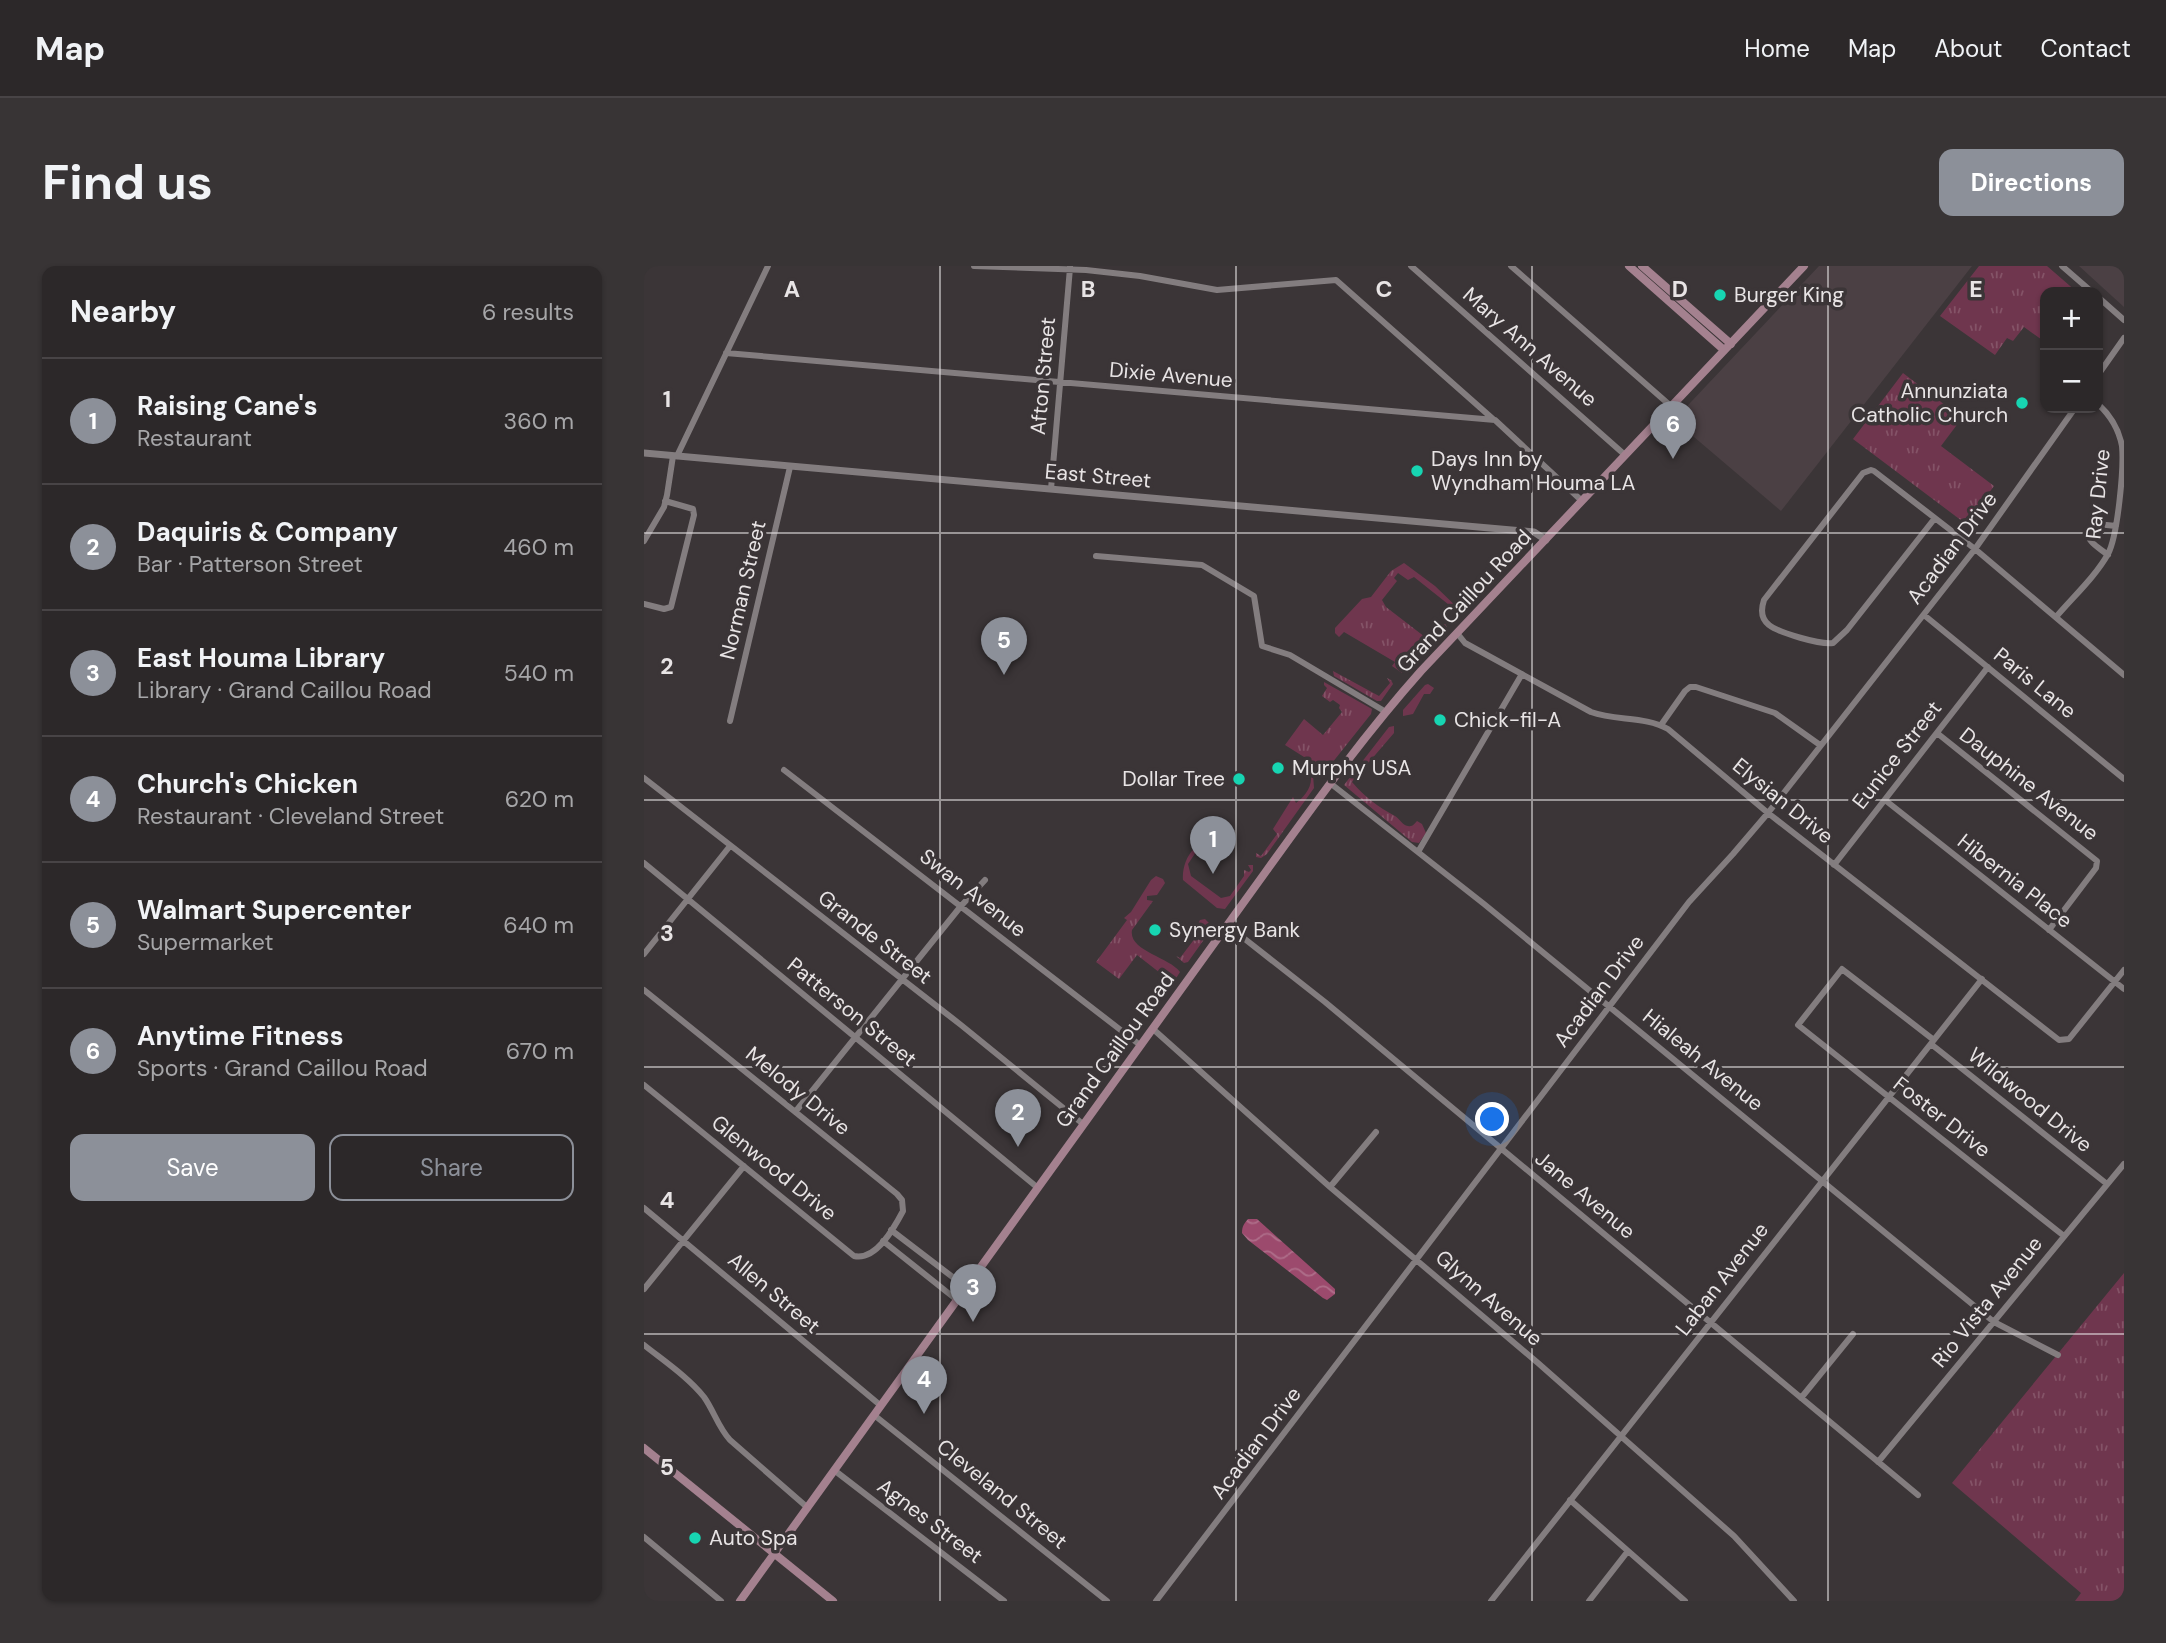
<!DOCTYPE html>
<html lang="en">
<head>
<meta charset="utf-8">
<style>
	:root { --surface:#2c2829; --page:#383435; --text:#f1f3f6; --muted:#a6a6a8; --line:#484446; --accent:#8c9099 }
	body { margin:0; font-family:"DM Sans",sans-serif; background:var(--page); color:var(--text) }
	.controls { position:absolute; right:21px; top:21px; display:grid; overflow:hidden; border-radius:14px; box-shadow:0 2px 5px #0004 }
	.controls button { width:63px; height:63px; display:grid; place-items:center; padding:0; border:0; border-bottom:2px solid var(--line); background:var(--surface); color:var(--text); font:35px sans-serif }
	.you { position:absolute; left:849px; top:854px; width:24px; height:24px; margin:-18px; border:5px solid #fff; border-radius:50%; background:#1a73e8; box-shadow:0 0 0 10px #1a73e833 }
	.badge { display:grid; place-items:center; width:46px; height:46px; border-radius:50%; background:var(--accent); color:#fff; font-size:23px; font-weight:700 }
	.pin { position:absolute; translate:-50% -58px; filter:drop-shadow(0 2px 4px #0008) }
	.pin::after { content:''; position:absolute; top:37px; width:24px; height:21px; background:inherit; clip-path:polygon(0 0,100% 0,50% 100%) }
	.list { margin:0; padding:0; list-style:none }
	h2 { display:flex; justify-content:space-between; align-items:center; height:91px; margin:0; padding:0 28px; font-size:30px }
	h2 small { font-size:23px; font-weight:400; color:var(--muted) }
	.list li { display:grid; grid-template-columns:46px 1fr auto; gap:21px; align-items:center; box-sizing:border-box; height:126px; padding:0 28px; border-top:2px solid var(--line) }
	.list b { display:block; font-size:26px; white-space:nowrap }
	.list p { margin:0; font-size:23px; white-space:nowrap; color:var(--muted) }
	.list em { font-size:23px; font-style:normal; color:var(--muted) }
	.actions { display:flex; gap:14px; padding:21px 28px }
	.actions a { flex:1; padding:16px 0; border:2px solid var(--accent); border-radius:14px; text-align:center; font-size:24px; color:var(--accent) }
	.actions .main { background:var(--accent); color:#fff }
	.map { position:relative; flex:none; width:1480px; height:1335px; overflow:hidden; border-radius:14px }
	header { display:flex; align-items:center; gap:42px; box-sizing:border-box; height:98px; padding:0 35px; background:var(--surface); border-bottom:2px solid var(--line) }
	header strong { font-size:33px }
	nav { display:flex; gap:38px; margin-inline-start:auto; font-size:24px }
	.intro { display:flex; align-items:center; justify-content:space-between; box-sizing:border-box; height:168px; padding:0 42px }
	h1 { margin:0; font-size:49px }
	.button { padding:18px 32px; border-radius:14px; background:var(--accent); color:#fff; font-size:24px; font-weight:700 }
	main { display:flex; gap:42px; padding:0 42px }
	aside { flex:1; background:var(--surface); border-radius:14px; box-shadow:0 2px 5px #0004 }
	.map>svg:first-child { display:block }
</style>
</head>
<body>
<header>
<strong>Map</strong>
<nav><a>Home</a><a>Map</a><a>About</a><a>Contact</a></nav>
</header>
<div class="intro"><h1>Find us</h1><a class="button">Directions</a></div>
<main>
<aside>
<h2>Nearby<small>6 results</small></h2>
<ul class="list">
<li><span class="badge">1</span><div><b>Raising Cane's</b><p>Restaurant</p></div><em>360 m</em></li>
<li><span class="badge">2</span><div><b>Daquiris &amp; Company</b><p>Bar · Patterson Street</p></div><em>460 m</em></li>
<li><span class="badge">3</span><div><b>East Houma Library</b><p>Library · Grand Caillou Road</p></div><em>540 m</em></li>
<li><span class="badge">4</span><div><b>Church's Chicken</b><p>Restaurant · Cleveland Street</p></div><em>620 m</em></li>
<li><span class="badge">5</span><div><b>Walmart Supercenter</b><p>Supermarket</p></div><em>640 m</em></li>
<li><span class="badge">6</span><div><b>Anytime Fitness</b><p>Sports · Grand Caillou Road</p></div><em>670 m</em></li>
</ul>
<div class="actions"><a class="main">Save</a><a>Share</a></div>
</aside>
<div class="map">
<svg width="1480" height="1335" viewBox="0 0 1480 1335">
	<defs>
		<pattern id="grass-tufts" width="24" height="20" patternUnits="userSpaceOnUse" patternTransform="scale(1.75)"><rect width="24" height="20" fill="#6f364e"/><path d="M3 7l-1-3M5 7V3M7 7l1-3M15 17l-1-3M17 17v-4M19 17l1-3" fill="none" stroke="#845367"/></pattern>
		<pattern id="water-waves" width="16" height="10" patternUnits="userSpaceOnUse" patternTransform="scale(1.75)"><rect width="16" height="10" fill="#9c4a6d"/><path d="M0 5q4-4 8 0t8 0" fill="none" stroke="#ae6d89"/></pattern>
	</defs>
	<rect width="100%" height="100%" fill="#3b3537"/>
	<path fill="#4b4044" d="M1175,0H1328L1137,245L1030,154Z
		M1435,0H1480V41Z"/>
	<path fill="url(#grass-tufts)" d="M1335,0H1403L1433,26H1401V76L1380,61L1369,75L1363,72L1351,89L1296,50Z
		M1259,107L1318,152L1297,180L1350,220L1322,258L1209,173Z
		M760,297L791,320L818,346L815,350H809L810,347L809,342L770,311L764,314L754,307L750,312L753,315L738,334L742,341L781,371L786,370L797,358H801L803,361L771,397L758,407L748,400L751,396L700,366L695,371L691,367V362L718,333L727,331L747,305Z
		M689,405L735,430L746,417L743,412L747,414L749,418L737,435H733L690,410Z
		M680,416L728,443L727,448L688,497L681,500L668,496L641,479L660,453L679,469L698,446L695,442L696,439L689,434L686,436L678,430L683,422L680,419Z
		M784,418L790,422L786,428H780L769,448L759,450V444L781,419Z
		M750,460V467L708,516C721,531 734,541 751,550C756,553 758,559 764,560C769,561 770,558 773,555L778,558L782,567L775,577L768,576L700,519L745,461Z
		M657,500L669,509L670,522L623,588L617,592L612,591V587L617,590L633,568L629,563L649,531L652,537C659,532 668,522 667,511Z
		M550,583L552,586L544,598L547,610L577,632L586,630L600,610V604L605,606L607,604L604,599H609V605L581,643L573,642L539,614C538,604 542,590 550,583Z
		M512,610L519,613L521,617L513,629L503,630V634L509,635L488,664C484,685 525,691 536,706L529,717L493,689L475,713L452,696L483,654L480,652L487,646L507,614Z
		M561,653L567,659L566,665L544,696L540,697L532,690L536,692L558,663L554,658L556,654Z
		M1480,1007V1335H1431L1437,1327L1308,1217Z"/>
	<path fill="url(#water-waves)" d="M604,953H613L691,1023V1028L683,1034L679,1032L604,974L598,967C598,960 600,958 604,953Z"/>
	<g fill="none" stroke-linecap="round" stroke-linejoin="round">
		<path stroke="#837d7f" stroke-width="6" d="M330,0L442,4L496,10L573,24L692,14L849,153
			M767,0L981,189
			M867,0L1028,141
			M1418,0L1448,26
			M1454,31L1480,54
			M82,87L851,154L938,235
			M1454,109L1480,72
			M33,190L124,0
			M407,223L426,2
			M1291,252L1203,364L1189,377C1177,379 1135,367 1125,359C1117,353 1117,343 1120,334L1219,207L1227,204L1230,205L1331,283L1480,409
			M0,275L20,241L23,229L29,190
			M1464,289C1454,281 1442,276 1444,263L1453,258L1472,260
			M452,290L558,299L610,330L618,380L646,389L742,446
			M0,338L20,343L27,341L50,249L49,243L21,235
			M1280,349L1480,513
			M1412,351C1429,331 1451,311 1464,288C1474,269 1480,201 1478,180C1475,164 1466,149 1454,138
			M813,367L821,377L947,446C972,455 1001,450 1024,463L1124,547L1415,774L1425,773L1480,704
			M86,455L146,201
			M1017,459L1041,425L1046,421H1052L1131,447L1176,479
			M1293,467L1453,595L1452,602L1405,664
			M140,504L496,779
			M0,512L317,759L439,858
			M686,517L840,638L1350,1056L1414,1089
			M1241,534L1480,723
			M774,586L878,408
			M0,597L394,922
			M1190,599L1344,401
			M583,659L681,736L1274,1229
			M0,688L86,580
			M0,724L253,928L258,934L259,945C250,962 232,995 210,990L0,819
			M509,763L686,921L894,1097L1090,1270L1150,1335
			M1290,774L1198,703L1154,759L1420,970
			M1287,778L1463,918
			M152,845L317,640L341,614
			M686,921L732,866
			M0,942L236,1139
			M247,964L323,1022
			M239,975L313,1034
			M0,1023L100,900
			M0,1079C20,1095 44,1111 60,1131C70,1145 74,1161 86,1174L164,1242
			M1157,1132L1209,1068
			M230,1149L463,1335
			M1234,1196L1480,898
			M190,1204L360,1335
			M926,1234L1041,1335
			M0,1271L77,1335
			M512,1335L1045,636L1089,588L1124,547L1331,283L1431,142
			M847,1335L1338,713
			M945,1335L984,1285"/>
		<path stroke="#837d7f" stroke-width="7" d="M0,187L890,266L902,274"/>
		<path stroke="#a4818f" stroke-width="8" d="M985,0L1080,84
			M998,0L1087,78
			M0,1182L189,1335
			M96,1335L623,604C672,536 721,468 777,405L1160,0"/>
	</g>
	<path fill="none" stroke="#e8e4e5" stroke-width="2" stroke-opacity="0.55" d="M296,0V1335M592,0V1335M888,0V1335M1184,0V1335M0,267H1480M0,534H1480M0,801H1480M0,1068H1480"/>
	<g fill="#17d5b2" stroke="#3b3537" stroke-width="2.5">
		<circle cx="1076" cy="29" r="7"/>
		<circle cx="1378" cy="137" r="7"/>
		<circle cx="773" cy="205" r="7"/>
		<circle cx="796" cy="454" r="7"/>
		<circle cx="634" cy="502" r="7"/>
		<circle cx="595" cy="513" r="7"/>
		<circle cx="511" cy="664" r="7"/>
		<circle cx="51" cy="1272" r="7"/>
	</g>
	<g text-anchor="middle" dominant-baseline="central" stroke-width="7" stroke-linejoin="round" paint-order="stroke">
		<g font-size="21" fill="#e8e4e5" stroke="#3b3537" text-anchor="start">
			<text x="1090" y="29">Burger King</text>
			<text x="1364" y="125" text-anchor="end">Annunziata<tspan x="1364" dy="24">Catholic Church</tspan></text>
			<text x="787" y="193">Days Inn by<tspan x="787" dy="24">Wyndham Houma LA</tspan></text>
			<text x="810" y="454">Chick-fil-A</text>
			<text x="648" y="502">Murphy USA</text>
			<text x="581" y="513" text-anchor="end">Dollar Tree</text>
			<text x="525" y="664">Synergy Bank</text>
			<text x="65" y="1272">Auto Spa</text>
		</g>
		<g font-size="21" fill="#e8e4e5" stroke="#3b3537">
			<text transform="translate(886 81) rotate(41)">Mary Ann Avenue</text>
			<text transform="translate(527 109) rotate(5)">Dixie Avenue</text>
			<text transform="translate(399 110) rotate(-85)">Afton Street</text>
			<text transform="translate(454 210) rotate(5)">East Street</text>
			<text transform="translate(1454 228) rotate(-84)">Ray Drive</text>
			<text transform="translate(1308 282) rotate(-53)">Acadian Drive</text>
			<text transform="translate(99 324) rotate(-77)">Norman Street</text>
			<text transform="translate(820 335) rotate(-47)">Grand Caillou Road</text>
			<text transform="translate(1391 417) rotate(39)">Paris Lane</text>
			<text transform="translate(1253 489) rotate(-52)">Eunice Street</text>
			<text transform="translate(1385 518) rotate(38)">Dauphine Avenue</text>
			<text transform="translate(1139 535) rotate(39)">Elysian Drive</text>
			<text transform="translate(1371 615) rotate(38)">Hibernia Place</text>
			<text transform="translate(329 627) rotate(38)">Swan Avenue</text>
			<text transform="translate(231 671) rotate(38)">Grande Street</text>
			<text transform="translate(955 725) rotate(-53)">Acadian Drive</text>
			<text transform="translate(208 746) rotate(39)">Patterson Street</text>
			<text transform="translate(471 784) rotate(-54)">Grand Caillou Road</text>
			<text transform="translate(1059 794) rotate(39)">Hialeah Avenue</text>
			<text transform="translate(154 825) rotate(39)">Melody Drive</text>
			<text transform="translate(1386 834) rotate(39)">Wildwood Drive</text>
			<text transform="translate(1298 851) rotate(38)">Foster Drive</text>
			<text transform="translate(130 902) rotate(39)">Glenwood Drive</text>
			<text transform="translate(941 929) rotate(40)">Jane Avenue</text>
			<text transform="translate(1078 1013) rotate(-52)">Laban Avenue</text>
			<text transform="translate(130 1027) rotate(40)">Allen Street</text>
			<text transform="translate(845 1032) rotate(41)">Glynn Avenue</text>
			<text transform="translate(1343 1036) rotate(-51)">Rio Vista Avenue</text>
			<text transform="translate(612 1177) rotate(-53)">Acadian Drive</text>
			<text transform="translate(358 1228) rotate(39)">Cleveland Street</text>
			<text transform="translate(286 1255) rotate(37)">Agnes Street</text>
		</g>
	</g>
	<g font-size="23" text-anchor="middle" font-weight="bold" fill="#e8e4e5" stroke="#3b3537" stroke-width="7" stroke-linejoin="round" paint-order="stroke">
		<text x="148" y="31">A</text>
		<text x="444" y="31">B</text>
		<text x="740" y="31">C</text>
		<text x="1036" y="31">D</text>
		<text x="1332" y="31">E</text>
		<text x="23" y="141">1</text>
		<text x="23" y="408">2</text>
		<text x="23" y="675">3</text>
		<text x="23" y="942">4</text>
		<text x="23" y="1209">5</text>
	</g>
</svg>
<div class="controls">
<button>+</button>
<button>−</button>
</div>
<div class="you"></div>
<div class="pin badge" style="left:569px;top:608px">1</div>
<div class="pin badge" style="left:374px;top:881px">2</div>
<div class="pin badge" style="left:329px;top:1056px">3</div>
<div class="pin badge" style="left:280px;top:1148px">4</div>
<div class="pin badge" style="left:360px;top:409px">5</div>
<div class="pin badge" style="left:1029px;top:193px">6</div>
</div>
</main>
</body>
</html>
